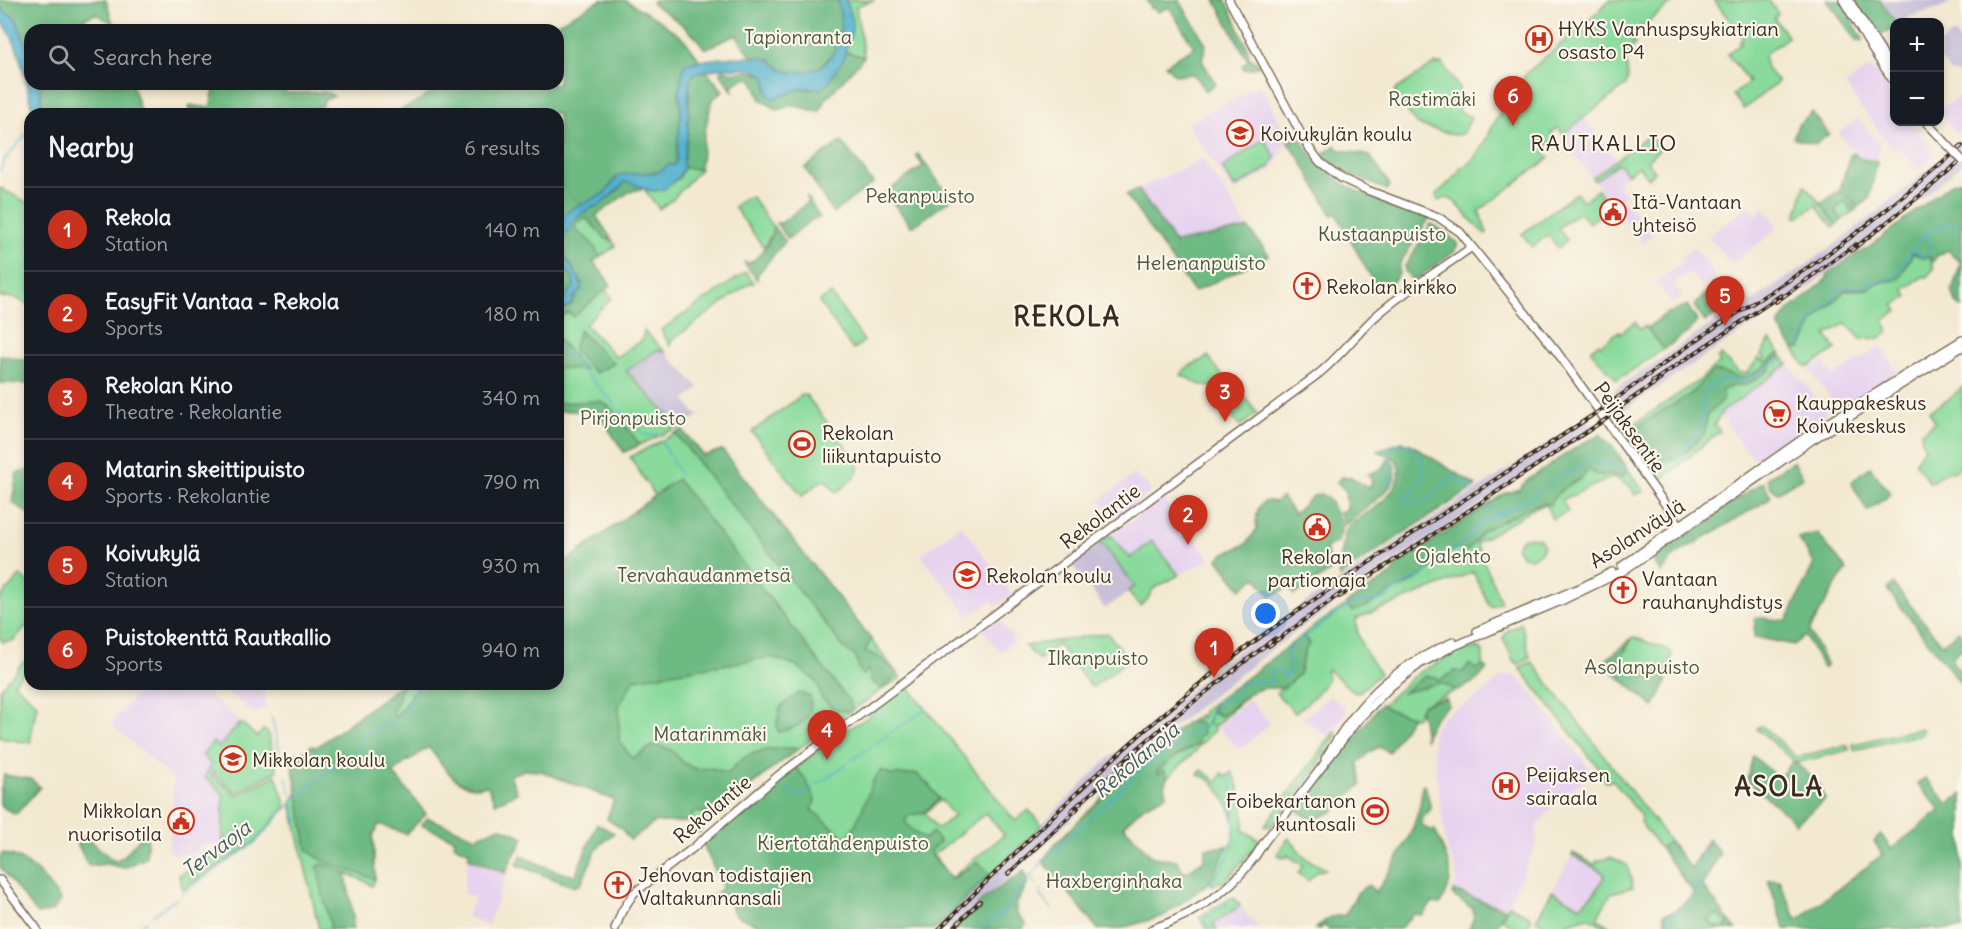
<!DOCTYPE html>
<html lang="en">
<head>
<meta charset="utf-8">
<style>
	:root { --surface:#171b24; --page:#242831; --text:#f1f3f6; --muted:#9ea1a6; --line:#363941; --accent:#c8321e }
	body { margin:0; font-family:Delius,sans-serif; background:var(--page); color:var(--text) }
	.controls { position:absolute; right:18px; top:18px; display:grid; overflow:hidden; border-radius:12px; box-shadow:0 3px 9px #0003 }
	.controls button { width:54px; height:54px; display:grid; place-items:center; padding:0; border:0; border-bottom:2px solid var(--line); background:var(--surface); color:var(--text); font:30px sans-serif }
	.you { position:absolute; left:1266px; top:614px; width:21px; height:21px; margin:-15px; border:4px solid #fff; border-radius:50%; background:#1a73e8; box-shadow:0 0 0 9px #1a73e833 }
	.badge { display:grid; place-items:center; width:39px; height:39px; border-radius:50%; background:var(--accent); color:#fff; font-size:20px; font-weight:700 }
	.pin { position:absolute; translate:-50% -50px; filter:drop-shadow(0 2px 3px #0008) }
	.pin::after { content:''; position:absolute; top:32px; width:21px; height:18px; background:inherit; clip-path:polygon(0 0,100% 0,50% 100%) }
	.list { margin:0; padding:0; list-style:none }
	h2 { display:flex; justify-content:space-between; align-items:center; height:78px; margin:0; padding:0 24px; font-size:26px }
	h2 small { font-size:20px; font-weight:400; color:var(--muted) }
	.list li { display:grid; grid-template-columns:39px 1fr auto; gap:18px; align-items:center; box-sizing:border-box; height:84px; padding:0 24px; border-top:2px solid var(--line) }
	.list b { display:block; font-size:22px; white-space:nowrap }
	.list p { margin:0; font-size:20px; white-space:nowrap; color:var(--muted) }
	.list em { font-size:20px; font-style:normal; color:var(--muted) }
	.icon { flex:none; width:33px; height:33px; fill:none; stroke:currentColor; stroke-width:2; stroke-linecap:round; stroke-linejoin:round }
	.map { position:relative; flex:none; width:1962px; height:929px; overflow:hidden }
	.search { position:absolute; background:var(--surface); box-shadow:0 3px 9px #0003; left:24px; top:24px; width:540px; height:66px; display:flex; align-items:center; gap:15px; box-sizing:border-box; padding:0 21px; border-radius:18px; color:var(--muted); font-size:22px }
	.panel { position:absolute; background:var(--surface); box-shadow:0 3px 9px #0003; left:24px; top:108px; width:540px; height:582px; border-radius:18px }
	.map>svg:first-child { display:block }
</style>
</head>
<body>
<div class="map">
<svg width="1962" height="929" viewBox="0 0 1962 929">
	<rect width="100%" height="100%" fill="#fbf7ec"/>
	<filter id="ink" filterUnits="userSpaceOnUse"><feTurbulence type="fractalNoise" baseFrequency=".0167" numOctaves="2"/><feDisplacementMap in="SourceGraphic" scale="12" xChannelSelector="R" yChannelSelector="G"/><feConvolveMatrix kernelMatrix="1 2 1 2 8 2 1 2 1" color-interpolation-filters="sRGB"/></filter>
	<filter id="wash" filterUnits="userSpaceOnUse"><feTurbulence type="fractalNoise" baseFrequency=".008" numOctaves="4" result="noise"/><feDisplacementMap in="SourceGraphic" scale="24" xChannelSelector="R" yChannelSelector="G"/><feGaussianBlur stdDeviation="1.35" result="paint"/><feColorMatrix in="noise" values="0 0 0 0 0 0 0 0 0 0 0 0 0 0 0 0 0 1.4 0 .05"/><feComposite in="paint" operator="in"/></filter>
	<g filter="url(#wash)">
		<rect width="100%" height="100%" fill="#f3e9d1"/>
		<path fill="#e7d2ef" d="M1868,68H1872L1894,99V122H1911L1935,154L1918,171L1900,149L1888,147V144L1847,88L1846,85Z
			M1260,85L1290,140L1285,144L1274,168L1234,192L1187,124Z
			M1962,94V128L1956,134L1940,110Z
			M1585,118L1616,159L1592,178L1568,146V142L1563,134Z
			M1857,119L1860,120L1879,144V151L1877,162L1858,158L1839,133Z
			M1203,159L1248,228L1175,243L1138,189Z
			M1619,163L1627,174L1617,183L1626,194L1616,203L1611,201L1595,181Z
			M1625,200L1653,236L1643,243L1615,207Z
			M1748,206L1755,215L1764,208L1777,224L1776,230L1733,263L1731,261L1729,262L1708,236Z
			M1694,247L1714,274L1713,276L1714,278L1702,287L1689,272L1675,282L1674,286L1682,296L1672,304L1656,282L1684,261L1681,257Z
			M1881,346L1897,372L1842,407L1836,406L1809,369L1824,361L1833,376Z
			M1788,364L1826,410L1825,417L1765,456L1756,460L1742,446L1721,416V412Z
			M1134,474L1149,487L1151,491L1115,519L1100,500Z
			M1160,499L1164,500L1211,559L1179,575L1152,541L1130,558L1111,535Z
			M961,525L1013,595L996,606L991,601L969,617L921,555Z
			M996,620H999L1015,640L1000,652L982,630Z
			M1516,675L1527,687L1591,771L1588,777L1562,796L1537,825L1536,845L1506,909L1453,891L1456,882V870L1446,846L1432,740L1434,729L1443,716L1481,695L1494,684L1501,676Z
			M145,684H207L212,688L208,694L257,736L263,730L268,732L276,770L236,792L234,806L236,845H200V853L173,854L169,850L174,780L114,727L112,722Z
			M218,684H262L267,707L257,712L249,710Z
			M1330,697L1344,707L1346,712L1328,737L1303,718Z
			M1249,700L1270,723L1240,750L1218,727Z
			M1572,855L1605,874L1595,892L1580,906L1552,891Z
			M468,858L506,873L488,925L467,916L475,898L463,893Z
			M1240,906L1259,929H1217L1213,924Z"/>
		<path fill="#c8bfd8" d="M1878,0H1953L1943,7L1911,16L1901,22H1894Z
			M1954,33L1960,41L1962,40V80L1958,73H1950L1940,57V44Z
			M1962,141V164L1952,173L1867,244L1817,280L1810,287L1616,415L1607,404L1611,400L1616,388L1670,353L1734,308L1740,309L1811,262L1876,213Z
			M658,350L665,352L700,388L685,400L695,413L699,416L679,427L625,371Z
			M1586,418L1594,429L1383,569L1275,647L1188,715L1118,775L954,929H935L1105,762L1213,670L1267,629L1308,601Z
			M1099,544L1103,545L1135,587L1105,609L1072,564Z"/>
		<path fill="#89da9b" stroke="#62825c" stroke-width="1.5" fill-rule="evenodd" d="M846,0H875L856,6L864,57L844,51C852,30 856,22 846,0Z
			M1609,0H1676L1629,36L1635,44C1630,49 1630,54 1626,59L1628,77L1626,85L1563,134L1558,128L1551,133L1555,139L1543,149L1549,158L1479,211L1487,233L1485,235L1454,201L1447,198L1438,201L1436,195L1458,174L1460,168L1470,163L1480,150L1507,100L1519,83L1528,72L1597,13Z
			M1714,0H1768L1778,14L1774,18L1788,37L1764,55L1767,69L1778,82L1744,109L1733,95L1749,82L1727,54L1741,43L1739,41L1743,38Z
			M1436,63L1438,65L1442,63L1459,88L1458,111L1471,117L1463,134L1454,135L1416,124L1394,91Z
			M1649,135L1660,149L1647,160L1655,172L1648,178L1639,166L1627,174L1618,163L1595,181L1592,178Z
			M1264,139L1275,156L1270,167L1235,188L1222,168Z
			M1854,153L1858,158L1877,162L1869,198L1866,201L1833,227L1816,205L1797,218L1796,217L1805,185L1821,204L1840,190L1850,156Z
			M684,168L700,169L673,199L659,209L644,189L647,190L679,179Z
			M0,188L30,204V306L16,298L0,297Z
			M1598,189L1603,197L1599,201L1598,206L1605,211L1590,223L1579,212L1558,228L1567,240L1558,248L1548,235L1532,247L1522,234L1576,193L1583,201Z
			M747,197H752L774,229L764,248L734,207Z
			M595,216L616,246L593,261L611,285L605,290L612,298L585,324L616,357L642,340L644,331L665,352L657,350L626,371L679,427L624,452L597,411H558V312L574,297L575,270L565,257L576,219Z
			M1913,253L1920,256L1930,257L1934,269L1926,277L1924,276L1904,289L1908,297L1894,305L1898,311L1884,320L1888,332L1880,338L1861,339L1846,323L1826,335L1836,349L1807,368L1794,350L1801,347L1814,321L1844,291L1868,289L1878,283L1900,277Z
			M746,272L754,283H750L671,341L670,346L661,330Z
			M831,294L864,341L853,350L819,302Z
			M1635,322L1640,329L1645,326L1664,349L1617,380L1590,350L1599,343L1601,345L1619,331L1620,333Z
			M1770,340L1788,364L1722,412L1714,425L1720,431L1660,481L1649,471L1634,451L1637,446L1631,432V426L1701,379L1709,371L1720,363L1717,358L1721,355L1739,373H1747L1759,358L1763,361L1765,358L1761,355Z
			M1208,356L1224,378L1213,387L1201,385L1181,375C1187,362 1199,365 1208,356Z
			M1962,387V463L1956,471L1944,473L1930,483L1915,463L1925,446L1922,443L1921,432L1935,422L1929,411L1951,398Z
			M1216,390L1228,406L1243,395L1257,413L1240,426L1212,392Z
			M802,395H806L858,463C860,478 847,484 836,492L824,479L802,496L752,432Z
			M682,430L704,456L722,450L901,678C882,688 866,702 847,714C801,746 757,779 715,817L708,814L699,833L691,822H655L630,840L621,828L607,819L614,800L541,771L524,770L510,775L517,793L495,803L487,785C457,795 445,765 428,747L409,761L408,760L393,773L426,814L406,834L379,824L373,836L375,879L372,886L367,882L348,874L346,876L353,916V929H319L291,803L297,794L291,755L305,751L311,746L317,747L403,684H558V568L655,496L630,457Z
			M1600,434C1617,452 1629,472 1644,491L1635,495L1631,487L1613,477L1562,500L1568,512L1552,519L1547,505L1536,507L1476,543L1501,602L1490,607L1473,572L1356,619C1356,640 1368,657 1380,674L1358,693L1354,692L1328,670L1326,671L1328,678C1320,693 1307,703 1295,713L1276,693L1299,674L1305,651L1309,643L1303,635L1307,631L1391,575L1398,564L1504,494L1520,489C1526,478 1537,475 1546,468C1565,454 1580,445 1600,434Z
			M1111,535L1130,558L1152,541L1179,575L1153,589L1147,600L1140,606L1128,591L1135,586L1103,545L1099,544Z
			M1532,537L1540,539L1544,546L1540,553L1530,559L1521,555L1516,547L1522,539Z
			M20,576L30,584V622L14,640L3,642L0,639V598Z
			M1521,623L1530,657L1518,664L1513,660L1503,638L1507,631Z
			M1107,633L1129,659L1092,688L1058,644L1039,660L1025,646Z
			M1633,637L1669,650L1672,655L1665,684L1654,707L1603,663Z
			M1475,648L1480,649L1483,652L1482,669L1466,686L1422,705L1416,718L1390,710L1383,705L1416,674L1464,649Z
			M24,661L29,665L14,683L37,704L30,743L0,738V689Z
			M1532,662L1691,869L1708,839L1720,853L1702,885L1729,921L1724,929C1716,929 1709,922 1701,923C1689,923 1679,929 1667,929L1663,914L1673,912L1695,894L1640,822L1641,816L1613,780L1606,782L1597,766L1519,667Z
			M907,685L1015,821L1029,810L1042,825L935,929H769L735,915L727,895L718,897L706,907L704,904L723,888L703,844L796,768L846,730L870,716L875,709ZM941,800L954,816L937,829L925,813ZM986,813L1004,835L951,878L933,855Z
			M1250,693L1215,726H1212L1215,730L1197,748L1196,751L1167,778L1164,786L1166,795L1144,806L1123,825L1152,857L1176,860L1185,873L1204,860L1206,848L1227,847L1233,841C1234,835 1235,828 1234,822C1231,807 1215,777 1198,775L1202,770L1217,782L1222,773L1226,777L1232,772C1241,788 1244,812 1244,831L1260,840L1258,843L1223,884L1219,881L1213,886L1210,882L1163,916L1118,929H1098L1043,861C1059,838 1080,819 1100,800C1131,770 1163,737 1200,715L1202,718L1203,711L1213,703L1207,724L1208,725L1212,709L1213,712L1221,716Z
			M239,724L244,725L257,737L263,730L268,732L277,771L236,792L208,768L211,764L202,755L213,742L219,747Z
			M1762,726L1796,757L1848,745L1849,750L1796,763L1757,729L1758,727Z
			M1922,728V734L1854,750L1853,744Z
			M1335,731L1337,733L1314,772L1275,822L1270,827L1265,825Z
			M207,771L236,795L276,775L286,806L255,842L183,889L179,875L223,849V794L212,783L205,778Z
			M1289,838L1305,858L1326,869L1317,872L1308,881L1298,873L1303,865L1287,855L1285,858L1278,855L1282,846Z
			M1573,853L1595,865L1597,861L1611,857L1627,865L1633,887L1611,893L1597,918L1609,926L1608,928L1588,917L1568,923L1565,929H1545L1544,924L1536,920L1552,891L1580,906L1595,892L1605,874L1572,855Z
			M1231,898L1235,899L1240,906L1213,924L1217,929H1207L1199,917Z
			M1509,905L1532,918L1525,929H1520L1501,919Z"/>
		<path fill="#6eba83" stroke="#547250" stroke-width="1.5" d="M0,0H106L113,23L96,14L84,18L88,30H30V55L16,19L0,8Z
			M601,0H625L659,20L684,39L700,60L685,64L679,92L681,111L676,162L674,165L668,166L659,172L629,174L617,177L604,194L565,213L558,223V114H394L448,84H558V30H545Z
			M653,0H837C839,6 842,12 842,19C843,49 822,76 790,74C780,73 774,64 766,60C761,57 757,58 752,57L736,35L705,49C691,29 673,16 652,4Z
			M1146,0H1179L1206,44L1202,61L1216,84L1205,91L1193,74L1175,75L1165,65L1194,47L1169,7L1158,12L1154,8L1152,9Z
			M1215,0H1225L1227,3C1233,13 1235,19 1239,29C1243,40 1249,45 1248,56L1253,61L1257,62L1259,66L1245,70L1242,65L1248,61Z
			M1827,0H1840L1863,39L1861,42L1856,40Z
			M1853,0H1880L1895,22L1894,27L1880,35L1876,34Z
			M844,51L864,57L825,100L819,112L792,105L778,110L761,100L752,79L744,78L731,86L734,93L720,73L724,70L732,73L748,71L765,76L767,90L780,97L790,91L801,89L812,90L834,75Z
			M707,71L723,91L712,100L704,135L700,169L684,168L683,163L688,133L689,86L691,77L697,72Z
			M40,84H132L141,114L50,113L42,104Z
			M215,84H286L285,93L326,92L334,96L324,100L322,106L301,114H188L190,105L210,108Z
			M1812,112L1829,134L1815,144L1793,138L1798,125Z
			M1295,138H1300C1331,191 1376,199 1430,217L1400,263L1399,274L1388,287L1380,288L1375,285L1336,213L1332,215L1299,157L1287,142Z
			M840,142L843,143L873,183L833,213L805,168Z
			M1336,145L1338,149L1370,156L1390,185L1387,190L1344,172L1322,154Z
			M1854,153L1858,158L1877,162L1869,198L1859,207L1841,186L1850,156Z
			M918,154L951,199L914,226H911L885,193L923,166L916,156Z
			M1962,180V307L1956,303L1952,290L1961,263L1948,250L1937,256L1932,263L1930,257L1923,258L1913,253L1900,277L1896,280L1878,283L1868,289H1848L1844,291L1814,321L1801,348L1795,349L1793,348L1778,326L1789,310L1811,293L1828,277L1827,275L1855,255L1867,249L1952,183Z
			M624,182L634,183L645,188L629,192L596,216L612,240L606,239L586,218L580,221L575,229L592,243L600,257L593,262L611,285L573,317L569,312L562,316L560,312L572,304L582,283L565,257L562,237L570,231L576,219L583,213L592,207L599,206L622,186Z
			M1138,189L1175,243L1248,228L1269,255L1194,292L1126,195Z
			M1840,190L1857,209L1853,212L1844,202L1835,210L1842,220L1836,225L1821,204Z
			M807,197L820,218L811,220L788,239L776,223H781L807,203Z
			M1431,224L1445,232L1458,244L1454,252L1416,279L1412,280L1405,271V266Z
			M772,225L785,241L758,274L757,280L744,262L749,263C759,258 776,237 772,225Z
			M558,257L572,277L574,287L563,299L558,301Z
			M1714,285L1730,304L1705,322L1694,306Z
			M1687,305L1697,321L1690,331L1664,349L1647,328L1667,313L1676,311Z
			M579,330L613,363H614L596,373L589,367L573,350Z
			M558,339L585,369L581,370L558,368Z
			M1780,353L1782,356L1772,361L1770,370L1747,385H1736L1722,390L1723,400L1707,415L1705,433L1681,456L1657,462L1653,464L1639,448L1641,438L1636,427L1689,395L1713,371C1721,371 1726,374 1734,376C1746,381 1757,371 1767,365L1766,363Z
			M0,355L30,361V384L0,383Z
			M601,401L614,410L640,445L624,452L597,411H558V403Z
			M682,430L704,456L722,450L871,639L865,652C877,653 889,665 898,674L882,689L871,681L868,669L863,676L859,669L856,657L844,648L675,433Z
			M1600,434L1616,451L1628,470L1622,477C1611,472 1598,480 1590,470H1588C1578,486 1562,482 1550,504L1534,505L1483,531L1467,551L1456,548C1441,559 1427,573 1411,583C1404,587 1397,589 1389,593C1377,599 1367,609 1352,611L1346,604L1391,575L1397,565L1504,494L1520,489C1526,478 1537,475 1546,468C1565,454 1580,445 1600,434Z
			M1402,442L1409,443L1476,486L1361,561L1340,577L1338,570L1346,531L1349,526C1367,512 1399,496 1399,471C1399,457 1389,455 1377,451V450Z
			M1388,458L1391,459C1405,481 1383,494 1368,506C1361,512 1354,520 1345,524L1339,513L1347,509L1345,490L1337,482L1342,477H1351L1369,489L1372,482L1368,474C1376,472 1386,468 1388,458Z
			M1793,461L1803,477L1778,492C1773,491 1768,485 1767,478Z
			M1870,467L1891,494L1867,511L1851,482Z
			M30,470V515L12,502L17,473Z
			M677,479L850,702L852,711L835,710L821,697L817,682L795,665L772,657L634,679L619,706V740L632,759L654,745L670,749L684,763L695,769L712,768L729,773C747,747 771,749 799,748L753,783L715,817L708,813L693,812L691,822H655L630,840L621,828L607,819L614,800L541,771L524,770L510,775L517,793L495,803L487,785C456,794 445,766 428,747L409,761L408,760L393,773L426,814L406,834L379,824L373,836L375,879C356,872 320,864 307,849L291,755L305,751L311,746L317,747L401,685L399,698L392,714L396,717L412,693L422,684H558V568Z
			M1763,482L1771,496L1768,500L1675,555L1661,573L1653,560L1697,527L1712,521L1723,508Z
			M1320,494C1336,500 1333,515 1343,526L1338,542L1326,547L1331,571L1294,595L1289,587L1271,597L1256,577L1241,589L1218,559L1222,555L1246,544L1257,529C1255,516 1257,496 1275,502L1282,497L1294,514L1312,497Z
			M1817,533L1847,570L1839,580L1809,631L1827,665L1823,668L1805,636L1794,645L1754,637L1755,617L1787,621L1814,563L1798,538Z
			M1893,584L1942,644L1959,631L1962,635V650H1960L1954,655L1952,661L1957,668L1962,671V685L1887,589Z
			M1303,635L1310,643L1305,651L1299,674L1284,688H1263L1250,693L1220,716L1213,712V703Z
			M1633,637L1619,661L1639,674L1642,670L1648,673L1654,665L1669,668L1665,684L1654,707L1603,663Z
			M1470,664L1475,669L1484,666L1487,669L1477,680L1458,691L1440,683L1402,693L1425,676L1437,677V680H1440L1454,671L1462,672Z
			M799,693L810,696C815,719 798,729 778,732L777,723L780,707Z
			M1446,698L1449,705C1435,715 1428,724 1425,740L1422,718L1419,712L1422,705Z
			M1381,704L1390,710L1412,716L1389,752L1379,747L1369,752L1358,764L1361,785L1338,804L1334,811L1313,821L1297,810Z
			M1198,722L1203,727V734L1198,738V744L1170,760L1157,772L1159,774L1164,770L1167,778L1164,786L1166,795L1144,806L1123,826L1152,857L1176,860L1185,873L1204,860L1206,848L1227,846L1210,882L1163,916L1118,929H1098L1043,861L1055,844L1126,775L1186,723Z
			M1753,756L1778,778L1794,761L1820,785L1825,800L1796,823L1747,780Z
			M796,768L805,778L815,800L812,810L847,839L860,815L873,781L881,770L891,775L917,774L929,785L939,799L923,813L909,815L905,822L914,832L925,839L932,832L940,842L929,852L951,879L978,862L990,875L935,929H769L735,915L727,895L718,897L706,907L704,904L723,888L703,844Z
			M4,775L31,779L40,787L17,813L14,814L0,805V792Z
			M1925,778L1948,804L1962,794V929H1785L1768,880H1779L1797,920L1882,855L1874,841L1881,834L1891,849L1941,810L1917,784Z
			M1425,785L1431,809L1423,817L1422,825L1429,830H1435C1446,857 1460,877 1440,904L1432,903L1423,915L1414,914L1399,929H1328L1325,925L1320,929H1315L1330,917L1345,915L1358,892L1368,885L1376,892C1396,862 1422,823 1422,786Z
			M428,818L476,837L500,827L524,837C518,851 511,857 506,873L468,858L470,852L454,845L455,839L421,825Z
			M597,824L614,833L597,848L580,885L577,884L575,887L517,865L521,856L553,870L575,876Z
			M148,829L146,858L124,868L107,864L88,866L77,843L84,835L114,861L123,857Z
			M1708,839L1720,853L1702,886L1736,929H1724L1729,921H1725L1718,914L1707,920L1720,929H1686L1685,928L1668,929L1664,914L1673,912L1695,894L1660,848L1669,842L1691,869Z
			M2,853C31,858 45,879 61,901L51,912L37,914L0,867V858Z
			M322,864L348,874L346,876L353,916V929H331L317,867Z
			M1024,871L1028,883L1016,905V913L1026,924L1023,929H954L985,898Z
			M1453,891L1506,909L1495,929H1469L1474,917L1473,909L1452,895Z"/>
		<path fill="#4fb0ce" stroke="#456d76" stroke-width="1.5" d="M837,0H846C851,13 855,24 850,37C848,46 844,51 844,60C835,67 833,81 821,90L817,88L801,89L773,99L769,96L765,76L751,69L740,68L737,69L724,68L697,72L692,76L689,86L688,133L683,163L684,168C677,181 664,195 648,190C638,187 635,183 624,182L622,186L599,206L592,207L583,213L576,219L570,231L562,237C562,244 562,251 565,257C570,268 582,277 582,290L574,297L572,304L558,312V301L563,299L574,286L572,277L558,257V223L565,213L573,208L604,194L619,175L659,172L668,165H674L676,162L681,111L679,93L684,64C710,58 744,54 770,59C782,72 784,73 802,72C837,70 847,29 837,0Z
			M0,8L16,19L30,55V84H40C42,104 38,111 60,114H33C27,89 20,38 0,21Z"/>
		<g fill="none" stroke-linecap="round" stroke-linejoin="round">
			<path stroke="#4fb0ce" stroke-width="1.5" d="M0,171L5,159L30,130
				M1912,251L1925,256C1933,249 1929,244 1926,236
				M558,345L617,406
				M1796,348L1803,340L1814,317L1830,302L1838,291L1846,287H1865L1874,282L1894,278L1913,249L1924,236L1943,225L1962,224
				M620,410L642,432L646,435H658
				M661,441L680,475
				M1654,466L1674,460L1698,432L1704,408L1702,399L1710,385L1726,379L1745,382L1782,359
				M1387,485L1393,475L1389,463L1390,449L1403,444L1414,449L1422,458L1423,478L1417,487L1404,500L1409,503C1413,503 1419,503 1424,502C1436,498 1441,481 1453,477L1473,490
				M1485,507L1494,510L1498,514
				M272,718L281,761
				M869,748L924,710
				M852,760L866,750
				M286,777L291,794
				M818,784L847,764
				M297,797L323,775L354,753L358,748L359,740L377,727L395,722L407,712L417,684
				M292,801L297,823
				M739,819L778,783H781L797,796H802L813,787
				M1030,877L1037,885
				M1213,884C1216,873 1226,863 1230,851C1238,830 1233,804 1231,781L1229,776
				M1040,890V896L1052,909
				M181,894L256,842L293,801
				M153,915L177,898
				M1668,920C1695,902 1703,877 1706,846L1709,840
				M137,929L146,921
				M981,929L1005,910L1037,868L1149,763L1161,758L1165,750L1175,749L1179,744V738L1183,735L1190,734L1196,729H1203C1210,721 1208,710 1217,703C1224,698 1229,701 1236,697L1238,688C1251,677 1255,683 1270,683L1273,671L1278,670L1286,677L1290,672L1286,650C1308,636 1328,618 1351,605C1362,599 1375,604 1386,598C1390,596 1393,592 1397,589C1402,585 1415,579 1421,577L1467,540L1481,523L1527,500L1560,476L1591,462L1608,463L1625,470L1629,474
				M1210,929L1205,922V919L1228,904
				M1651,929L1655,924"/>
		</g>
	</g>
	<g filter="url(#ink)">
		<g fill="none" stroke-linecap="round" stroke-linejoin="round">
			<defs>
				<path id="major" d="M1229,0L1307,145L1320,162L1341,178L1367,190L1438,217L1460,232L1557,352L1682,528
					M1843,0L1872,49L1894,82
					M1849,0L1894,72
					M1926,122L1943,140
					M1622,566L1808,435L1962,340
					M1477,631L1584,586L1612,572
					M1325,759C1359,701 1390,669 1453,642
					M0,880L37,929
					M615,929L622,911L634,893L693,848L779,775L1317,375C1340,357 1356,334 1377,315C1406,290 1441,269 1472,247
					M1152,929C1199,913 1240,885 1265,841L1357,721L1390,687L1420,664L1452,647L1561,601L1623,571L1812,440L1962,347"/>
			</defs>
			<use href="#major" stroke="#7b6d5d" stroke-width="10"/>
			<use href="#major" stroke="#fff" stroke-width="7"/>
			<defs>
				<path id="rail" d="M1851,251L1927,190L1962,159
					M1776,302L1856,244
					M1652,382L1781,295
					M1614,411L1661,379
					M1339,597L1621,409
					M1269,646L1344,591
					M1121,763L1173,718L1275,638
					M1071,811L1130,759
					M1008,874L1078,808
					M939,929C1043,825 1146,719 1266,633C1372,558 1482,489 1590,417C1631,389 1670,358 1711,330C1742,309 1774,291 1804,270C1860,233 1912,190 1962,146
					M952,929L980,901"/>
			</defs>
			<use href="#rail" stroke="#3b2a1e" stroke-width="4"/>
			<use href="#rail" stroke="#fbf7ec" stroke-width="1.5" stroke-dasharray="4.5" stroke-linecap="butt"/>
			<defs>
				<path id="major-bridge" d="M1943,140L1962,160"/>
			</defs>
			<use href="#major-bridge" stroke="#7b6d5d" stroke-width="10" stroke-linecap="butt"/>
			<use href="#major-bridge" stroke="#fff" stroke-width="7"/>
		</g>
	</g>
	<defs>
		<symbol id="hospital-ring" viewBox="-11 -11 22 22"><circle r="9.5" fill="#fbf7ec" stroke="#c8321e" stroke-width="1.5"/><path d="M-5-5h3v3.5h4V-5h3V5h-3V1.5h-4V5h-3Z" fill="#c8321e"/></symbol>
		<symbol id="school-ring" viewBox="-11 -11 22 22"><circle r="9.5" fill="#fbf7ec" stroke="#c8321e" stroke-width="1.5"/><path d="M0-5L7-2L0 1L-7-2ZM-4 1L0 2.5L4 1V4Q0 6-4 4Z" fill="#c8321e"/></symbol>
		<symbol id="civic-ring" viewBox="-11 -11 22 22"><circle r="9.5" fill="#fbf7ec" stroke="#c8321e" stroke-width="1.5"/><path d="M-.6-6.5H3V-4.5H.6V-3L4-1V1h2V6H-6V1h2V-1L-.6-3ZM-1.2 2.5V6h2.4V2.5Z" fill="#c8321e"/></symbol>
		<symbol id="church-ring" viewBox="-11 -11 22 22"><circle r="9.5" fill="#fbf7ec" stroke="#c8321e" stroke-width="1.5"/><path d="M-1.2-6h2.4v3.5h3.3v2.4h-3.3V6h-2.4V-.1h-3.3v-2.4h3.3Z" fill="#c8321e"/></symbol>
		<symbol id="supermarket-ring" viewBox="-11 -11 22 22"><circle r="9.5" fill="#fbf7ec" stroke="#c8321e" stroke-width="1.5"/><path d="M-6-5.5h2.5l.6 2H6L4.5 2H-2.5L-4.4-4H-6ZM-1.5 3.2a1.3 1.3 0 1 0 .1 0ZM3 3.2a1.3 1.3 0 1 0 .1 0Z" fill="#c8321e"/></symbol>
		<symbol id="stadium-ring" viewBox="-11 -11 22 22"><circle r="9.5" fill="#fbf7ec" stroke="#c8321e" stroke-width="1.5"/><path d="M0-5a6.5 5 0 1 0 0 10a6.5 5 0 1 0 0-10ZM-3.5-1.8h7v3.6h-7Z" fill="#c8321e"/></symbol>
	</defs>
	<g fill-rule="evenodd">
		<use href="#hospital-ring" x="1524" y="24" width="30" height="30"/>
		<use href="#school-ring" x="1225" y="118" width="30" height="30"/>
		<use href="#civic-ring" x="1598" y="197" width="30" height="30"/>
		<use href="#church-ring" x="1292" y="271" width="30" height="30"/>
		<use href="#supermarket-ring" x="1762" y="399" width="30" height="30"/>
		<use href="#stadium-ring" x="787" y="429" width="30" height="30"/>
		<use href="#civic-ring" x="1302" y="512" width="30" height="30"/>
		<use href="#school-ring" x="952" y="560" width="30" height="30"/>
		<use href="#church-ring" x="1608" y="575" width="30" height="30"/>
		<use href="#school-ring" x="218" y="744" width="30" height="30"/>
		<use href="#hospital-ring" x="1491" y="771" width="30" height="30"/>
		<use href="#stadium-ring" x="1360" y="796" width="30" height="30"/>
		<use href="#civic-ring" x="166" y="806" width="30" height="30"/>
		<use href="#church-ring" x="603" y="870" width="30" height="30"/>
	</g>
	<g text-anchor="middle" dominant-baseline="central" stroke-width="4.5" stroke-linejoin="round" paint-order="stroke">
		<g font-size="20" fill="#3b2a1e" stroke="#fbf7ec" text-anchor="start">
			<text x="1558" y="28">HYKS Vanhuspsykiatrian<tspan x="1558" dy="23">osasto P4</tspan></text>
			<text x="1260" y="133">Koivukylän koulu</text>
			<text x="1632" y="201">Itä-Vantaan<tspan x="1632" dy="23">yhteisö</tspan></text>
			<text x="1326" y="286">Rekolan kirkko</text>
			<text x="1796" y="402">Kauppakeskus<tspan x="1796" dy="23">Koivukeskus</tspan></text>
			<text x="822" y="432">Rekolan<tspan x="822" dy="23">liikuntapuisto</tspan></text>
			<text x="1317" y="556" text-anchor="middle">Rekolan<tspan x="1317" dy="23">partiomaja</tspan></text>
			<text x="986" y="575">Rekolan koulu</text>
			<text x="1642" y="578">Vantaan<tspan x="1642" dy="23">rauhanyhdistys</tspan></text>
			<text x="252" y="759">Mikkolan koulu</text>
			<text x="1526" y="774">Peijaksen<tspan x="1526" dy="23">sairaala</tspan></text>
			<text x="1356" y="800" text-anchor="end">Foibekartanon<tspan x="1356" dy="23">kuntosali</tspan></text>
			<text x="162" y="810" text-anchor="end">Mikkolan<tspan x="162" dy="23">nuorisotila</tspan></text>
			<text x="638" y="874">Jehovan todistajien<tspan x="638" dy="23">Valtakunnansali</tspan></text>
		</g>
		<g font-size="20" fill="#4e563d" stroke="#fbf7ec">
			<text x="798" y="36">Tapionranta</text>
			<text x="1432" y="98">Rastimäki</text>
			<text x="920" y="195">Pekanpuisto</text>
			<text x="1382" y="233">Kustaanpuisto</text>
			<text x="1201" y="262">Helenanpuisto</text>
			<text x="633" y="417">Pirjonpuisto</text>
			<text x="1453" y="555">Ojalehto</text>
			<text x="704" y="574">Tervahaudanmetsä</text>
			<text x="1098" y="657">Ilkanpuisto</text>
			<text x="1642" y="666">Asolanpuisto</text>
			<text x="710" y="733">Matarinmäki</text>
			<text x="843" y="842">Kiertotähdenpuisto</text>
			<text x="1114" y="880">Haxberginhaka</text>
		</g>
		<g font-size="20" fill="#3b2a1e" stroke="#fbf7ec">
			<text transform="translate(1630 427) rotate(54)">Peijaksentie</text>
			<text transform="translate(1100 516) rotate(-37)">Rekolantie</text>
			<text transform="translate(1637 533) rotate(-33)">Asolanväylä</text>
			<text transform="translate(712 809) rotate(-40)">Rekolantie</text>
		</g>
		<g font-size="21" font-style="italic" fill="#42595c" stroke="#fbf7ec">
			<text transform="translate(1136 760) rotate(-40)">Rekolanoja</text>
			<text transform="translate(216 849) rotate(-37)">Tervaoja</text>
		</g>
		<g font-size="22" letter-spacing="1.5" fill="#3b2a1e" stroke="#fbf7ec">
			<text x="1604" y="143">RAUTKALLIO</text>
		</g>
		<g font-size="26" font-weight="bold" letter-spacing="1.5" fill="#3b2a1e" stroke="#fbf7ec">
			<text x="1067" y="316">REKOLA</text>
			<text x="1779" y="786">ASOLA</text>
		</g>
	</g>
</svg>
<div class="controls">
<button>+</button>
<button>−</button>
</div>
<div class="you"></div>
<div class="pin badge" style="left:1214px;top:678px">1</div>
<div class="pin badge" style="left:1188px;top:545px">2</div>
<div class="pin badge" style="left:1225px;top:422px">3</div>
<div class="pin badge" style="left:827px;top:760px">4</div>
<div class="pin badge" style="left:1725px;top:326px">5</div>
<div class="pin badge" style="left:1513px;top:126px">6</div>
<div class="search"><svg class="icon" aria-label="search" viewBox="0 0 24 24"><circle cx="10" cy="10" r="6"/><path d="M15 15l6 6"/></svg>Search here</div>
<section class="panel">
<h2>Nearby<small>6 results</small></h2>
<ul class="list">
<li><span class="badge">1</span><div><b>Rekola</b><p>Station</p></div><em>140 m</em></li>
<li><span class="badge">2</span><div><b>EasyFit Vantaa - Rekola</b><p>Sports</p></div><em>180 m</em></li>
<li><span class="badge">3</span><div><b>Rekolan Kino</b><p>Theatre · Rekolantie</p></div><em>340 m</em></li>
<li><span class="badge">4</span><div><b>Matarin skeittipuisto</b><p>Sports · Rekolantie</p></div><em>790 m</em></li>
<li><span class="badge">5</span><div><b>Koivukylä</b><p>Station</p></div><em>930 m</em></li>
<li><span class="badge">6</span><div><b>Puistokenttä Rautkallio</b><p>Sports</p></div><em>940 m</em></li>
</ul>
</section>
</div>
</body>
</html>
